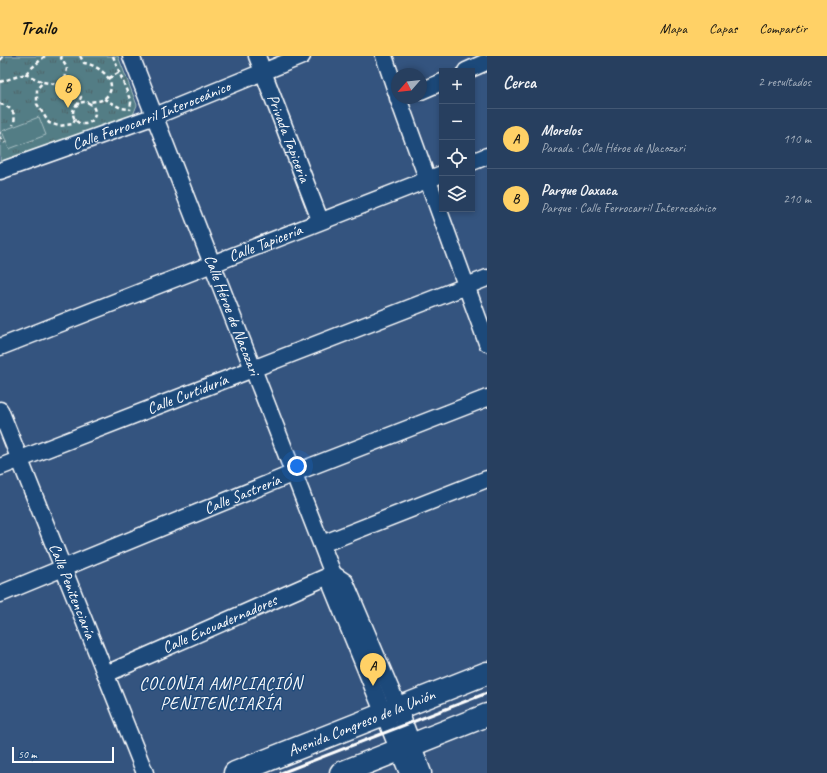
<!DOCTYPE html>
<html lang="es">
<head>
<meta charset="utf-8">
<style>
	:root { --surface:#273f5f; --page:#2f4665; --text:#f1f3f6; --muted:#a4afbd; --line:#435874; --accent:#ffd166 }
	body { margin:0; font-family:Caveat,sans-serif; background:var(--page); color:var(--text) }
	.controls { position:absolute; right:12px; top:12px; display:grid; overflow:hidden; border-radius:0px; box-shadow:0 2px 6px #0003 }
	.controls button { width:36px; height:36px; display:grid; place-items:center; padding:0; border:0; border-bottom:1px solid var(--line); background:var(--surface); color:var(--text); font:20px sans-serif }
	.compass { position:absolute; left:391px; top:12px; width:36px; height:36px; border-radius:50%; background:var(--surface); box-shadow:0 2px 6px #0003; rotate:242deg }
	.scale { position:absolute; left:12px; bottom:10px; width:102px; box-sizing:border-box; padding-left:4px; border:2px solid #fff; border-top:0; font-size:11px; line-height:14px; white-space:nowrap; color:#fff; -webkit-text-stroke:3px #1f4a7a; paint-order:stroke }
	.you { position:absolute; left:297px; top:410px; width:14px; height:14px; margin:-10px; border:3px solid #fff; border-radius:50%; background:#1a73e8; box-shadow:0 0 0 6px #1a73e833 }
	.badge { display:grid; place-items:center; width:26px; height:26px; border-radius:50%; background:var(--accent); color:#111; font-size:13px; font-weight:700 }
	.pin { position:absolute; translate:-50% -33px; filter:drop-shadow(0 1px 2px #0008) }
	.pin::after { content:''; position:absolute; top:21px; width:14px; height:12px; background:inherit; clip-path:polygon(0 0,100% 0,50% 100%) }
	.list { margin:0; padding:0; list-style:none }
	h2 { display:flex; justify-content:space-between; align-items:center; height:52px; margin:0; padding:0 16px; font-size:17px }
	h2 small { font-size:13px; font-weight:400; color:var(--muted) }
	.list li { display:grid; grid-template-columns:26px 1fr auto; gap:12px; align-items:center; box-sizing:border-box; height:60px; padding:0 16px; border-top:1px solid var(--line) }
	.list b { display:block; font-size:15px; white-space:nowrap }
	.list p { margin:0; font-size:13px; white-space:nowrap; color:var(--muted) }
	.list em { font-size:13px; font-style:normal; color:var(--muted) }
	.icon { flex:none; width:22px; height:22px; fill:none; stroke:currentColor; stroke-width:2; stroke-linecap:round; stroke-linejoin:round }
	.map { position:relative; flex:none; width:487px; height:717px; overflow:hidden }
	header { display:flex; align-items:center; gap:24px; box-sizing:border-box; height:56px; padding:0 20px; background:var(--accent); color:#111 }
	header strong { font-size:19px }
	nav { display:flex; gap:22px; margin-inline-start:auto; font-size:14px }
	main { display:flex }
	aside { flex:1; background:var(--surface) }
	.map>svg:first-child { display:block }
</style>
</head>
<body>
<header>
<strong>Trailo</strong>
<nav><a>Mapa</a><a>Capas</a><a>Compartir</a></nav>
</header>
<main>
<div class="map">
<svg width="487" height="717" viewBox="0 0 487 717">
	<defs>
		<pattern id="grass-tufts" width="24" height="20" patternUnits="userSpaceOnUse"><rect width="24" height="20" fill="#527d85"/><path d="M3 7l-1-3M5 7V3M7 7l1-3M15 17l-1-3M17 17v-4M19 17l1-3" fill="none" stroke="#4f6468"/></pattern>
	</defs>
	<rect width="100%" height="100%" fill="#34547f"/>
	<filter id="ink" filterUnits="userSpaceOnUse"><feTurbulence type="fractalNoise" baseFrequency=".025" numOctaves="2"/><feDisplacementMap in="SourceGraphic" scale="8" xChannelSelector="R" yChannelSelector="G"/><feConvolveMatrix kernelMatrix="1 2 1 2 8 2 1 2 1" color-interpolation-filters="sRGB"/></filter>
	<g filter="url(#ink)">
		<path fill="url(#grass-tufts)" stroke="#a8bec2" d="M0,0H118L137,49L133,59L129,62L0,106Z"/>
		<path fill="#527d85" stroke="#a8bec2" d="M39,61L46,79L9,93L2,75Z"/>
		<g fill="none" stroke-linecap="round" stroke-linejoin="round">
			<defs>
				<g id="minor">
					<path id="s1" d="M131,0L333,518L332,531L408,717"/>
					<path id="s2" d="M257,0L320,164"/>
					<path d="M384,0L397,38"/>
					<path d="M466,15L484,7"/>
					<path d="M421,35L442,26"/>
					<path d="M398,42L487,287"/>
					<path d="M472,106L487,100"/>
					<path id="s3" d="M0,115L155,60L302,0"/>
					<path id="s4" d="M0,291L442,118"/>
					<path id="s5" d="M0,354L145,717"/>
					<path id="s6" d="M0,411L487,222"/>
					<path d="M322,488L487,423"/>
					<path d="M333,518L345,526L399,653L423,717"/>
					<path id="s7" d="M0,538L294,417L487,342"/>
					<path id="s8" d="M106,618L333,518"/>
				</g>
				<g id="primary">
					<path id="s9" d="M235,717L487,617"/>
					<path d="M341,717L487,659"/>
				</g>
			</defs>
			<use href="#minor" stroke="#fff" stroke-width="19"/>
			<use href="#primary" stroke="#fff" stroke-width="25"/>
			<path stroke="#fff" stroke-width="2.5" stroke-dasharray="4 3" stroke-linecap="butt" d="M62,0L61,2L67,12L64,32
				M80,0L84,7C99,9 122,27 105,42C100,47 93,44 87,47
				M113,0L131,46L130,54
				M0,4L4,0
				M25,18L43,26
				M109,22L120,16
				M0,26L25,18L45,0
				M104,43L121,52L130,53
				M73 57a11 11 0 1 1 22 0a11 11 0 1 1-22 0Z
				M0,48C10,50 18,58 13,69
				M75,63L73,68L59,70L49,67L37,48V33L43,26L54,28L64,32L76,33L81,41L77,50
				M0,77H1
				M0,81L5,87"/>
			<use href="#minor" stroke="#1f4a7a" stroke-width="16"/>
			<use href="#primary" stroke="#1f4a7a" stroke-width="22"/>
			<path stroke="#fff" stroke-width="3" d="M281,717L487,637"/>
		</g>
	</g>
	<g text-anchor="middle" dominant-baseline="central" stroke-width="3" stroke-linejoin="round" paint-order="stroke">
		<g font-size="16" fill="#fff" stroke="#1f4a7a">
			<text stroke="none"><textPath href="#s3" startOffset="161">Calle Ferrocarril Interoceánico</textPath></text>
			<text stroke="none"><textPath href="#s2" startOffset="88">Privada Tapiceria</textPath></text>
			<text stroke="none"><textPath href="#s4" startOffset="285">Calle Tapicería</textPath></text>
			<text stroke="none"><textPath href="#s1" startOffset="278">Calle Héroe de Nacozari</textPath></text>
			<text stroke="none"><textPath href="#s6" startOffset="201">Calle Curtiduría</textPath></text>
			<text stroke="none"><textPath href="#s7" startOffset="262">Calle Sastrería</textPath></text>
			<text stroke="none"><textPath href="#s5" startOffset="195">Calle Penitenciaría</textPath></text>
			<text stroke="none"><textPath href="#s8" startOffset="124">Calle Encuadernadores</textPath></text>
			<text stroke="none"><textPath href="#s9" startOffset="136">Avenida Congreso de la Unión</textPath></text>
		</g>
		<g font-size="17" letter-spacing="1" fill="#fff" stroke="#1f4a7a">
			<text x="221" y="627">COLONIA AMPLIACIÓN<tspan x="221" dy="20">PENITENCIARÍA</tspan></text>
		</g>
	</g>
</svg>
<div class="controls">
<button>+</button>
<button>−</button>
<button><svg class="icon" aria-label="locate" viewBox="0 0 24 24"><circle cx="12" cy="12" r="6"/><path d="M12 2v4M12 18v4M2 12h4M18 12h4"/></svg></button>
<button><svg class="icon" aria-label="layers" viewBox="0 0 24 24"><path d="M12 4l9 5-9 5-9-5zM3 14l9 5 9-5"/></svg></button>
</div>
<svg class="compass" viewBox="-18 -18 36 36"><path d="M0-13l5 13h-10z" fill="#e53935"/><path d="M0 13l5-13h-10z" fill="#a4afbd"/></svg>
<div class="scale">50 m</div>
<div class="you"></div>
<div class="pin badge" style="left:373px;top:630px">A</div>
<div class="pin badge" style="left:68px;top:52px">B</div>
</div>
<aside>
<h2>Cerca<small>2 resultados</small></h2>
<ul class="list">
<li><span class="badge">A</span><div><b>Morelos</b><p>Parada · Calle Héroe de Nacozari</p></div><em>110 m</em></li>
<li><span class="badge">B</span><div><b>Parque Oaxaca</b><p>Parque · Calle Ferrocarril Interoceánico</p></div><em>210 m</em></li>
</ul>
</aside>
</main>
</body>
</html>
